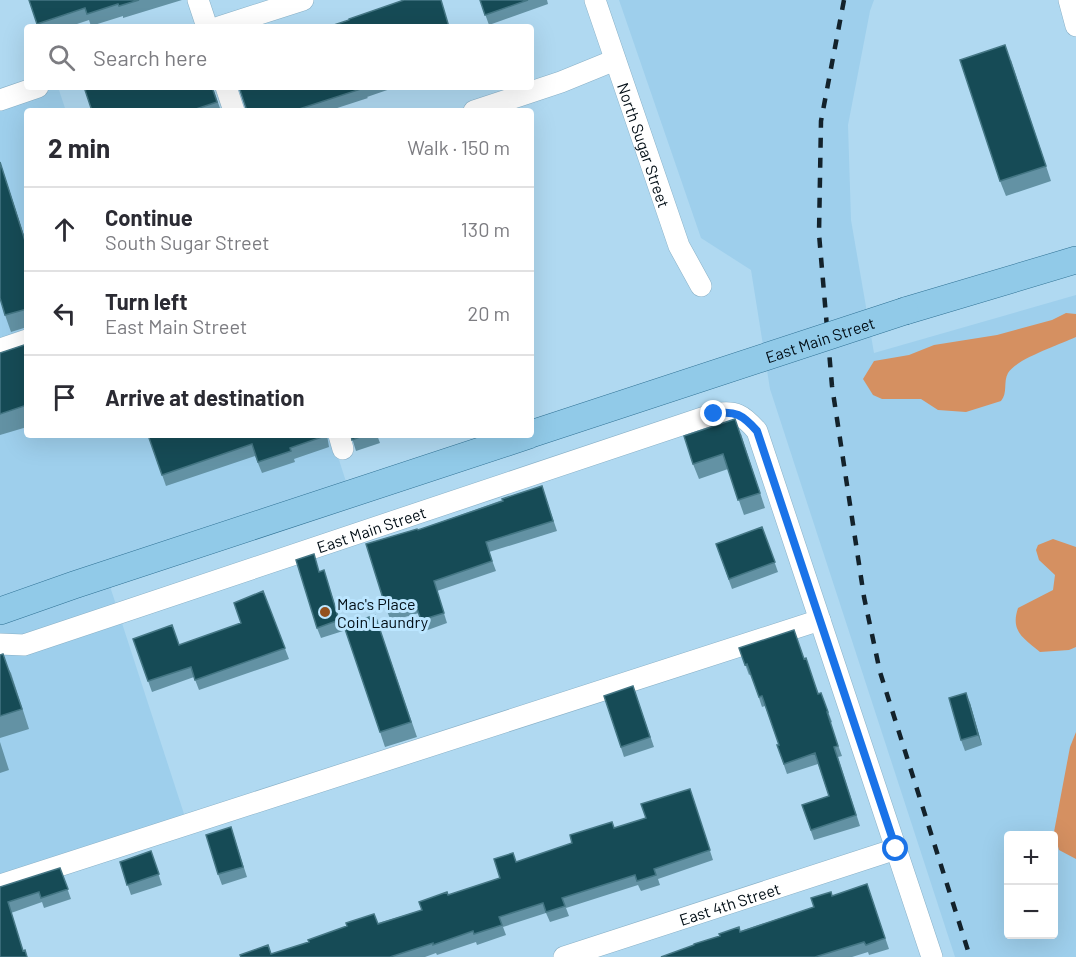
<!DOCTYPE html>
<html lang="en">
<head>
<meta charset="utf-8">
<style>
	:root { --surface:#fff; --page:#f7f7f7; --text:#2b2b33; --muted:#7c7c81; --line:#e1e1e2 }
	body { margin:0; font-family:Barlow,sans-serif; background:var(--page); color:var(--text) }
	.controls { position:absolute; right:18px; bottom:18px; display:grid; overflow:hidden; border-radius:6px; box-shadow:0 6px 24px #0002 }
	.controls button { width:54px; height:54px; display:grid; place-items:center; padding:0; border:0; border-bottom:2px solid var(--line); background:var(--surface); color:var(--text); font:30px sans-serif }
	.stop { position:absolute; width:18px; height:18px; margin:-14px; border:4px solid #1a73e8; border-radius:50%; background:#fff }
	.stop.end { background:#1a73e8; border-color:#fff; box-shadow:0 2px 6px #0008 }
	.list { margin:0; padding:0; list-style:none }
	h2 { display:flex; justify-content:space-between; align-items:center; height:78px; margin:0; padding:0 24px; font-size:26px }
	h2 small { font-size:20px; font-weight:400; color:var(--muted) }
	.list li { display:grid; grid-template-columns:39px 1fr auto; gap:18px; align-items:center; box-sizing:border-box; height:84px; padding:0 24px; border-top:2px solid var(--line) }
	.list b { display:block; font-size:22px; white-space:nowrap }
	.list p { margin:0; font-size:20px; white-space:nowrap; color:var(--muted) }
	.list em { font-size:20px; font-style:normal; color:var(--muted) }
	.icon { flex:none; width:33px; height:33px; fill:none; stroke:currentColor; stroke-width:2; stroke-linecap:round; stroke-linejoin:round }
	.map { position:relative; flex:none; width:1076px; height:957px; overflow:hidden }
	.search { position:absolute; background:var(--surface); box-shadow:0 6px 24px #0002; left:24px; top:24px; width:510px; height:66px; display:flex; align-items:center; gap:15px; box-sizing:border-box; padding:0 21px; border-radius:6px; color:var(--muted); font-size:22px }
	.panel { position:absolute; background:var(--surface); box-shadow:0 6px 24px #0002; left:24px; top:108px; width:510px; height:330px; border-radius:6px }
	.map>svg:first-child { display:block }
</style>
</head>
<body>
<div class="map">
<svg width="1076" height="957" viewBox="0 0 1076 957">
	<rect width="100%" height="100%" fill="#b0d9f1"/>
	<path fill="#9ecfec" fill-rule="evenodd" d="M619,0H874L870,11L848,125L851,220L874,353L1076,295V957H955L770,389L751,270L701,238ZM1008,836H1054V934H1008Z
		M27,87H58L66,111H27V435H331L350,494L106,574L186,820L0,882V93Z"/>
	<path fill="#d59061" d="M1066,313L1076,314V337C1059,345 1016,359 1008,373C1003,382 1008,393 1001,401L966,412L938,410L921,399H882L873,395L863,379L874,361L909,355L934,345L997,335L1052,320Z
		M1053,539L1076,547V647L1069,650L1040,652C1024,638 1010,632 1018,608L1053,590L1055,575L1039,560L1036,550L1038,545Z
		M1076,732V859L1059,850L1054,832L1070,747Z"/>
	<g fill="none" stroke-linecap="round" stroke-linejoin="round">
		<defs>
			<g id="minor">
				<path d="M198,0L207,27"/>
				<path id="s1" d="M595,0L679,246L701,286"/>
				<path d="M1069,0L1076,26"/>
				<path d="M219,27L303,0"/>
				<path d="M226,87L234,111"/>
				<path d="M0,100L38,87"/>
				<path d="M474,111L561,82L615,60"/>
				<path d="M0,349L27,340"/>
				<path d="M339,435L343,449"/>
				<path id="s2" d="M0,644L24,645L714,414C736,410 743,415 757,431L932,957"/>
				<path d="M0,885L820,620"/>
				<path id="s3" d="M564,957L896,849"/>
			</g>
			<path id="major" d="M905,311L1076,260
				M0,611L74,585L529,435"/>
		</defs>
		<use href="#minor" stroke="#88b0c7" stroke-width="22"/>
		<use href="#major" stroke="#2f7194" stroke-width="28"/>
		<use href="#minor" stroke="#fff" stroke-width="21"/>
		<use href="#major" stroke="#91cae8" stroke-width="27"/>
		<path stroke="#13222b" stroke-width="4.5" stroke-dasharray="10 10" stroke-linecap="butt" d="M844,0L821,121L819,234L832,386L864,597L880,672L970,957"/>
		<defs>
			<g id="major-bridge">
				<path id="s4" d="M531,434L905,311"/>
			</g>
		</defs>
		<use href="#major-bridge" stroke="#2f7194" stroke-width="28" stroke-linecap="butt"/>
		<use href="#major-bridge" stroke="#91cae8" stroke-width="27"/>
	</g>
	<path fill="#6392a4" d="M29,0H182L123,18V16L91,26L89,20L68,27H38Z
		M480,0H547L548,4L489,25Z
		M1011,60L1051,181L1006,196L1000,181Z
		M239,87H396L367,97L368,98L328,111H247Z
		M214,91L221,111H92Z
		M4,174L27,245V327L11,332L5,315Z
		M27,344V427L0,435V353Z
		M741,434L765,508L744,515L728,469L699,479L693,464Z
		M148,435H327L329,447L294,459L295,462L262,473L255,456L166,486Z
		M351,435H377L380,443L356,451Z
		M542,486L557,531L489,552L496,571L437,591L447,623L425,631L419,613L391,621L387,611L418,530Z
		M762,527L778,572L732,589L716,544Z
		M324,570L343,631L321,638L317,628Z
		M263,591L289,659L199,690L194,677L152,692L133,639L179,645L241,623Z
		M375,615L417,737L385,747L380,732Z
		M739,648L804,659L819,694L821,693L832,722L830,723L842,756L838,757L860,826L814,840L802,805L829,796L818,764L787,774L777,745H779L765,706L762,707L751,674L749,675Z
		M0,655L11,673L29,729L0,738Z
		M633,686L654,747L624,757L604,696Z
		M970,703L982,745L965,751L961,740Z
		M0,742L9,770L0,773Z
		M693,799L713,860L658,879L660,885L641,891L638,885L566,908L569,916L550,922L546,913L503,927L506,935L477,945L476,942L437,955L436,953L425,957H241L272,954L378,923L422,910L448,895L500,878L516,862L646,818Z
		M231,827L247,877L222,885L218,874Z
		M151,851L162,885L131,895L120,862Z
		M60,868L71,899L44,908L42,902L11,913L23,950L0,957V887Z
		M867,884L889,949L869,955L868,952L852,957H661L814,907L832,896Z"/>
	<path fill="#447684" d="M0,162L27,245V247Z
		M966,693L970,703L982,745L978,735Z"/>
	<path fill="#164b56" stroke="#447684" stroke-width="1.5" d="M29,0H139L119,6L118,4L87,14L85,8L37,24Z
		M404,0H441L449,27H328L349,20V19Z
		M480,0H528L485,15Z
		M1005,45L1046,166L1000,181L960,60Z
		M93,87H212L217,102L190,111H92L85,90Z
		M239,87H364V88L293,111H247Z
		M0,162L27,247V309L5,315L0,298Z
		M27,344V405L0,414V353Z
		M735,419L760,493L738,500L723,454L693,464L684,436Z
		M148,435H325V436L290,448L291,451L258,462L252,444L162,475Z
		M351,435H365L352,440Z
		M542,486L553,521L486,542L492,561L434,581L444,613L421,620L415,603L387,611L366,544L417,529L418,530L503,501L502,499Z
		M762,527L775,562L729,579L716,544Z
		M314,554L319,572L324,570L339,620L317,628L296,560Z
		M263,591L285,648L195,680L191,667L148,681L133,639L172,625L179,645L241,623L234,603Z
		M375,615L411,722L380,732L344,626Z
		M794,630L804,659L806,658L818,694L821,693L828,712H827L838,746L834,747L856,815L811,830L802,805L829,796L815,753L784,764L777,745H779L762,696L759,697L747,664L745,665L739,648Z
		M3,654L22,709L0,716V655Z
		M633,686L650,737L621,747L604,696Z
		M966,693L978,735L961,740L949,698Z
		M690,789L710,850L654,869L656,875L637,881L635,875L562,898L565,906L546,912L543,903L499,917L502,925L474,934L473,931L433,945V943L390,957H241L240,955L268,945L271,954L309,942L308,940L347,926L346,923L374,914L378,924L422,910L419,902L447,892L448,895L500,878L494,859L513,853L516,862L572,843L570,835L612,822L614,828L646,818L641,804Z
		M231,827L243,867L218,874L206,835Z
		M151,851L159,874L127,885L120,862Z
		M60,868L68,889L41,898L39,892L8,902L23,951L25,950L27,957H0V887Z
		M867,884L885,938L866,945L864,942L815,957H661L694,945V944L720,936L719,934L739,927L740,932L814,907L811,898L831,892L832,896Z"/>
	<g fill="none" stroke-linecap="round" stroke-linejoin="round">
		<path stroke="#1a73e8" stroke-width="8" d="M714,414C735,410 743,415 757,431L896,849"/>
	</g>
	<circle fill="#93511e" stroke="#bce6ff" stroke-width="2" cx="325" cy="612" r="6"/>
	<g text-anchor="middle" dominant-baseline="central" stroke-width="6" stroke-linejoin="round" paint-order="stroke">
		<g font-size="16" fill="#010d15" stroke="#bce6ff">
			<text stroke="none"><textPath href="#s1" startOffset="153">North Sugar Street</textPath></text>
			<text stroke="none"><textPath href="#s4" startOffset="304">East Main Street</textPath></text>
			<text stroke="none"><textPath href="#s2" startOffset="390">East Main Street</textPath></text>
			<text stroke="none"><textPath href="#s3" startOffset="174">East 4th Street</textPath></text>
		</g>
		<g font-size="16" fill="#010d15" stroke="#bce6ff" text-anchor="start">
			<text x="337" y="603">Mac's Place<tspan x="337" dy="18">Coin Laundry</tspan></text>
		</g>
	</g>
</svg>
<div class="controls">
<button>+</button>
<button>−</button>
</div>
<div class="stop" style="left:896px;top:849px"></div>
<div class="stop end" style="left:714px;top:414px"></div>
<div class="search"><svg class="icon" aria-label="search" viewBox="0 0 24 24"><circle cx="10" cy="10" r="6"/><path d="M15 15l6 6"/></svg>Search here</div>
<section class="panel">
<h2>2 min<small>Walk · 150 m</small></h2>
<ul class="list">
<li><svg class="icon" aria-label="ahead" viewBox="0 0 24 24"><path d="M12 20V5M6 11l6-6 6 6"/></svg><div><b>Continue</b><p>South Sugar Street</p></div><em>130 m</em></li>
<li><svg class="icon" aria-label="left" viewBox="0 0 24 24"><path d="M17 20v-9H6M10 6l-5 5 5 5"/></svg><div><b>Turn left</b><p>East Main Street</p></div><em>20 m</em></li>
<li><svg class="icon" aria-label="arrive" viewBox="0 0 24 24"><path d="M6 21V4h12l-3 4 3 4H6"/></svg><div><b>Arrive at destination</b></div></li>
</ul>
</section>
</div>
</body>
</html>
